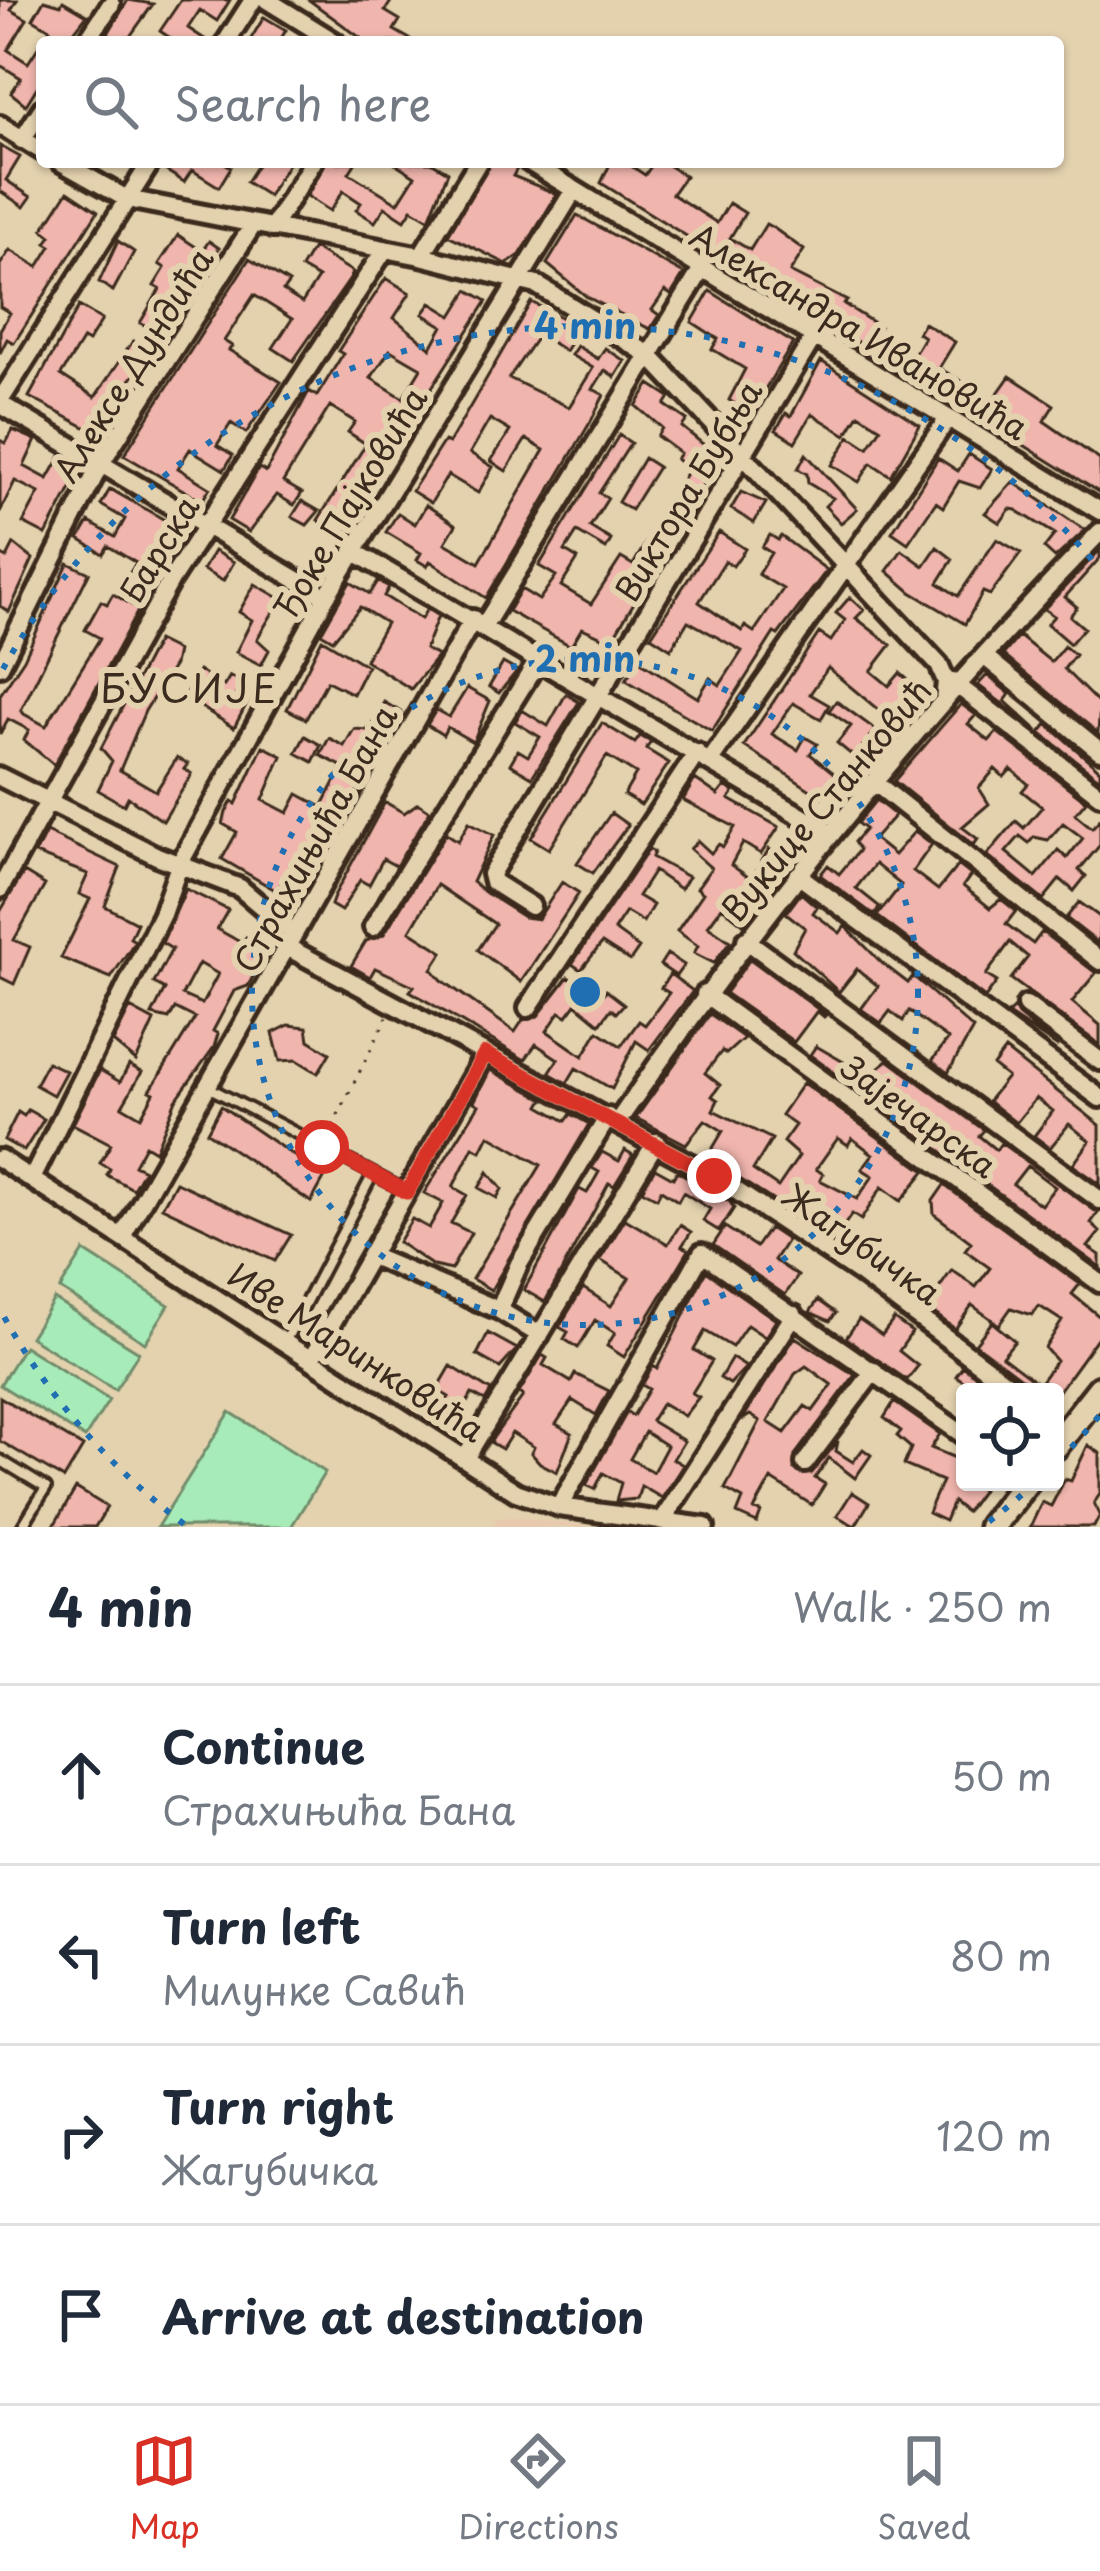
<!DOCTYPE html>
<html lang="en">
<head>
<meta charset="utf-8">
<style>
	:root { --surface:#fff; --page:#f6f6f7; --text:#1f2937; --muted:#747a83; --line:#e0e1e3; --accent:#d93025 }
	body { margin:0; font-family:"Playpen Sans",sans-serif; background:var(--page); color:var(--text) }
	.controls { position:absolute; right:36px; bottom:36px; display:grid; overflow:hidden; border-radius:12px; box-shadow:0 3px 9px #0004 }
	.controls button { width:108px; height:108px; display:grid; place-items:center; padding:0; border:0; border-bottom:3px solid var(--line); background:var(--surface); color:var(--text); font:60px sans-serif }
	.stop { position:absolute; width:36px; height:36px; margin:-27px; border:9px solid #d93025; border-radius:50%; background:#fff }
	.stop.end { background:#d93025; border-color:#fff; box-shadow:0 3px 12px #0008 }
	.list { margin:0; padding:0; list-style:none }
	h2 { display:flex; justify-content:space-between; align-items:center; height:156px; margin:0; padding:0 48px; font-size:51px }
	h2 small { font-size:39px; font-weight:400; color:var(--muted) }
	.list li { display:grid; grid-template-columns:78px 1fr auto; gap:36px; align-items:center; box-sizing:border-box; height:180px; padding:0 48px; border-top:3px solid var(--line) }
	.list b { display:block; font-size:45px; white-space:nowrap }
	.list p { margin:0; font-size:39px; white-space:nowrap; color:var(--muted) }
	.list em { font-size:39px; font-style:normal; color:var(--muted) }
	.icon { flex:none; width:66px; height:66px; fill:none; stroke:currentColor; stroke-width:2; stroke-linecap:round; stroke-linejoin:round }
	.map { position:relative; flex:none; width:1100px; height:1527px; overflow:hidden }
	.search { position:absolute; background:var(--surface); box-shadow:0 3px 9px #0004; left:36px; right:36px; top:36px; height:132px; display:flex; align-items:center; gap:30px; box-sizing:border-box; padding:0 42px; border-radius:12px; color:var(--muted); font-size:45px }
	.sheet { height:876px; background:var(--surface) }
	nav { display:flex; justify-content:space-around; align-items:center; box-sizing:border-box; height:168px; border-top:3px solid var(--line); background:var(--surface); font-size:33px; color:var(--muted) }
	nav a { display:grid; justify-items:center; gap:6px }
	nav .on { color:var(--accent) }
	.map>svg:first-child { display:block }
</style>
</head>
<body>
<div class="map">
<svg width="1100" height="1527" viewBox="0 0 1100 1527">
	<rect width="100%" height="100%" fill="#e4d2af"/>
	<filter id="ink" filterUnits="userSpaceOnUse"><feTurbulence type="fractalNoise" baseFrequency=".00833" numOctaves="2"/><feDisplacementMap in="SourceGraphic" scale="24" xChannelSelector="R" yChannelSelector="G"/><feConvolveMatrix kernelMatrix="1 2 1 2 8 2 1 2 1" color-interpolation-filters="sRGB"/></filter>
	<g filter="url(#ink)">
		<path fill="#e8c9ae" d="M517,1517L592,1527H493L497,1518Z"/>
		<path fill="#a7ecb8" stroke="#718b6b" stroke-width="3" d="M84,1251L169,1305L145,1343L60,1289Z
			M54,1299L139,1352L115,1390L30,1337Z
			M24,1346L109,1400L85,1438L0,1385Z
			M230,1412L325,1472L291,1527H157Z"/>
		<path fill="#f0b5ad" stroke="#3b2a1e" stroke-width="3" fill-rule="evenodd" d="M0,0H17L11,10L27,19L8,50L28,63L50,29L33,19L44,0L61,5L63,1L87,15L66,42H42V79L26,105L11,93L21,78L0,65Z
			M128,0L153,4L126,42H103Z
			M181,0H230L217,21L200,10L188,28L209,42H176L160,31Z
			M309,0H392L385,11L400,20L394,30L415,42H366Z
			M264,17L286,30L279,42H249Z
			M0,146L20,157L6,180L31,197L24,207L0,191Z
			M170,162H223L231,167L219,187L192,170L184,182L165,170Z
			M259,162H289L268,196L246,182Z
			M326,162H356L349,173L398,203L415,176L393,162H431L448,172L429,219L412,209L405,220L385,207L375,222L356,210L361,203L343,191L330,211L307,196Z
			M491,162H511L518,167L513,176L557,194L520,255L507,264L448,235Z
			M611,162H625L645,175L654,162H663L685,176L672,194L717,223L729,203L745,213L730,238L750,250L766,224L775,229L804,250L790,272L847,301L844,304L880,327L876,333L913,356L924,337L918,333L924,323L955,342L939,368L993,400L1010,376L1054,405L1044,421L1100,460V493L949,398L937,384L861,345L807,303L775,291L601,183Z
			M68,191L98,211L14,343L7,339L0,353V330L10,313L0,307V265L10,250L38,267L51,246L46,243L51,236L43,230Z
			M577,215L684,274L671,295L665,291L652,310L659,315L650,329L587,297L547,264Z
			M178,235L202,251L209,241L219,248L164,333L140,323L160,289L154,286L165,268L159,264Z
			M118,241L134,252L113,291L99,282Z
			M313,248L353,272L350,279L293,361L273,348L292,319L254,295L224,341L232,346L229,350L281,382L246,433L231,423L217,445L233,455L224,470L190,449L178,468L210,488L202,501L124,455L249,259L289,283L283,291L302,303L318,278L301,268Z
			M386,278L410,293L394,318L431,348L443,326L423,314L431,303L452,316L468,290L487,301L364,494L344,536L318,520L366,444L348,432L355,422L330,406L283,482L302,493L294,505L277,495L249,532L229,520L259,468L266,472L309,391L317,396L343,354L338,351ZM390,350L421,368L403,398L371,378Z
			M710,291L793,343L750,414L729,400L745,369L712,349L718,339L692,322Z
			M531,302L580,327L565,351L539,334L509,378L569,407L593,368L571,355L577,346L598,359L605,348L625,361L615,377L605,370L593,389L604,395L591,421L486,598L430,561L427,566L417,560L421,553L386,532L398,513L415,524L426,505L456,525L445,543L479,563L544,450L526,439L506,471L491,461L510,431L490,419L470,453L493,467L478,493L448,475L431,503L412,491L444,441L449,443Z
			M79,306L102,320L88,342L83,339L61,375L95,397L133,341L151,352L93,431L29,397Z
			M821,361L920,425L891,476L871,463L859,482L832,465L850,436L868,448L881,428L859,414L846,435L812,414L795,442L776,430L786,413L791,416Z
			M650,384L670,397L665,405L687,420L682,427L720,458L700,489L706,492L700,502L680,529L672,523L661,542L668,546L611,641L582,628L571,646L508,611L521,589L539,600L556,576L539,566L619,435L631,443L599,493L608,498L590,527L611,540L606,549L577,532L565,551L578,559L561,586L591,604L621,558L633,565L689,468L676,459L680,453L657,436L662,428L636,406Z
			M13,430L36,440L24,466L48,479L61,456L82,468L46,535L23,523L39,493L15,481L0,512V440L6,443Z
			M806,454L857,509L841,523L825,506L833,498L808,483L807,474L798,469Z
			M969,454L992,469L980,488L959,481L943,507L936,502L908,543L892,532L938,458L958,471Z
			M644,458L658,467L631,510L618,502Z
			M1013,482L1085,530L1055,558L1044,548L1055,534L1016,510L1010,509L1000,523L985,513Z
			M110,489L186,532L152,587L129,574L136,563L108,546L103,554L79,539L89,522L115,537L125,519L101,505Z
			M741,492L766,503L754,523L731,509Z
			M302,501L319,511L307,525L292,517Z
			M719,532L745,549L733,566L725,561L699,602L742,631L745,626L754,632L783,589L758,574L771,553L762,547L770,535L778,540L781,536L827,570L778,635L774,633L712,731L626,680L638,660L698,698L710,678L720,685L742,651L688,621L671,649L651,636Z
			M997,539L1021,553L990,595L983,592L965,624L911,592L887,571L902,550L924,566L937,547L953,559L938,583L958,596Z
			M14,544L33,559L9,612L0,606V554L7,558Z
			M1100,550V558L1065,597L1077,607L1070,616L1084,628L1070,644L1047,624L1054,616L1044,609Z
			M214,551L234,562L223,581L203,570Z
			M68,563L89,573L21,710L24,714L46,726L100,638L85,630L101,601L107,604L113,594L139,609L54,765L24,740L29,730L8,719L0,734V695L24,659Z
			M378,581L389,587L384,596L421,619L427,609L438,616L425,649L438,656L411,689L365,660L386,623L360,607L333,640L321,633L350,582L370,594Z
			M255,584L281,599L257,639L269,650L261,665L236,652L252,620L239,612Z
			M850,597L864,610L856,618L891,645L871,671L889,686L900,673L915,686L888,718L828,668L810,694L829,705L821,719L793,703L772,734L798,750L805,737L817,744L810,754L835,774L821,797L744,746L819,633L831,641L845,620L836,613Z
			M1019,636L1051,662L1064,646L1075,655L1064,669L1100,705L1098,733L1003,655Z
			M322,639L367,666L353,694L327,681L306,719L287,709Z
			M157,641L177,651L174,665L145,711L120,770L156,791L177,758L188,764L184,769L192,774L163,821L128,797L124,805L98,790L112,761L101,748Z
			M503,663L517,671L499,693L489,687Z
			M199,671L224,686L230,676L242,683L236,694L248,701L234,728L184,696Z
			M987,675L1010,694L1005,701L1038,731L978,685Z
			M467,688L490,701L473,742L447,727L443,735L427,725L436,710L449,717Z
			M566,694L579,702L532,777L510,764L518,750L528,756L540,737L515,722L522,710L548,726Z
			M836,701L876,730L854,757L837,743L851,726L829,711Z
			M384,702L401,712L343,816L337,813L318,846L322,849L314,862L305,871L293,863L277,891L222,859L237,832L223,824L226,812L232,801L236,804L263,746L282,756L263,800L288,813L298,794L322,807L343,767L320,755L329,738L344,746L354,729L369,730Z
			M961,704L976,715L968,724L989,741L997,732L1086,801L1075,814L1092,828L1100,819V845L1079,870L1086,876L1074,891L1060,879L1043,900L987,855L1016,821L1024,828L1042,807L1022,791L1028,784L1011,769L1004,777L995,769L979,788L989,804L962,827L978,839L974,845L894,781ZM1063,823L1083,838L1067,858L1058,850L1036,877L1006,852L1020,836L1029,843L1034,837L1048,840Z
			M602,723L635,743L640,736L651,742L646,749L669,763L641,805L624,795L636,774L607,756L549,849L531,838Z
			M1047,724L1100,770V779L1040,733Z
			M305,736L321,745L313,762L296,753Z
			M695,779L718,795L725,786L734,792L729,799L779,827L761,854L743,843L731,865L751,879L769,849L791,863L743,924L722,907L708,926L730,941L714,963L694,953L698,946L677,931L703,893L697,888L711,868L690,849L698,841L711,853L719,844L723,847L735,827L683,800Z
			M876,800L895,815L874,839L894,855L915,831L932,844L913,871L938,890L958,865L971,875L963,886L990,908L1001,899L1016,911L1006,924L1033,944L1042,932L1096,973L1072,1002L1100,1025V1045L1011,979L1028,957L1010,942L986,975L997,982L985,998L877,916L901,885L875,864L856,888L880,907L874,915L820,875L828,865L839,874L859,850L854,842L865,829L857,823Z
			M385,802L404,813L418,803L430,811L396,866L383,859L369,885L360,880L341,911L331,905L335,894Z
			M611,813L628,825L593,873L577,863Z
			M469,822L494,835L472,882L486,893L524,917L538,919L562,882L579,893L521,982L478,950L495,924L437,885L410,931L443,952L432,969L442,980L515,1032L523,1020L538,1016L568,977L599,999L606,990L624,1004L616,1013L611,1009L600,1024L576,1004L567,1016L560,1012L547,1031L583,1056L598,1031L621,1046L639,1021L645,1025L669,993L661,988L670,974L693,991L649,1050L636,1041L612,1089L576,1068L567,1083L549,1073L558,1059L536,1044L525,1060L410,991L414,986L375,968L370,977L351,966L366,941L384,934L446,833L458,841Z
			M46,832L120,867L105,906L137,923L130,938L135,941L111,978L61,958L90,899L79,894L88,874L35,854Z
			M649,849L654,852L652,857L688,877L680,889L654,871L638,896L653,905L643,922L626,912L614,930L639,948L630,961L602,943L581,970L572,964Z
			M24,872L45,885L14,940L30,947L14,984L0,977V912Z
			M186,889L228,910L217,929L242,943L246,937L269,946L248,986L234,991L213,1031L218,1034L214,1047L176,1100L155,1151L145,1145L134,1165L144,1170L133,1189L107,1175L110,1169L100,1163L111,1144L73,1124L100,1070L120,1082L129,1065L142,1072L122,1106L141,1117L154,1093L150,1091L195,1018L175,1008L169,1019L152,1015L165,989L154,983L172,949L162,943ZM199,963L218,974L202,1004L182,995Z
			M801,893L817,907L813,913L840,933L845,926L882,963L908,983L913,976L973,1029L948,1073L932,1061L948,1039L909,1011L903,1021L890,1011L881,1023L861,1009L878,986L857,969L839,992L793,950L805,928L786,913Z
			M1079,902L1100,917L1098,943L1066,918Z
			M667,954L684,965L676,976L660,965Z
			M750,959L826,1015L824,1017L817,1011L794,1042L725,993Z
			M130,1008L154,1021L136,1061L113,1042Z
			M1014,1008L1018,1015L1058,1047L1008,1014Z
			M710,1014L744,1038L726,1054L722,1051L705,1073L720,1085L712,1096L718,1100L713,1110L772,1139L753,1170L778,1187L799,1156L783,1142L795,1125L781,1115L803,1083L925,1171L901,1201L882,1187L861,1220L852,1214L834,1240L707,1158L723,1131L705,1120L686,1144L636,1118ZM838,1138L848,1145L852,1138L873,1154L862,1169L873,1176L857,1199L820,1180L823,1174L816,1169Z
			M289,1025L307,1027L309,1040L330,1053L318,1073L297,1060L280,1061L273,1033Z
			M816,1046L861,1072L865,1067L873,1072L888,1060L984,1130L979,1136L996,1150L1001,1143L1098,1213L1091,1223L1100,1232L1088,1247L1100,1255V1267L810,1055ZM1027,1166L1055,1187L1041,1205L1013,1184Z
			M1005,1050L1100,1125V1184L1073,1165L1090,1141L1069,1124L1050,1148L1034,1136L1053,1111L1036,1098L1016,1123L988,1101L1007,1077L993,1066Z
			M47,1062L66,1071L53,1095L35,1085Z
			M490,1070L544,1099L540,1106L566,1121L571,1114L589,1124L491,1290L472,1279L541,1165L489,1135L481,1151L473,1147L453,1187L467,1195L451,1223L471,1233L451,1270L433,1266L398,1242L412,1219L429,1228L443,1203L424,1193L479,1105L474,1102Z
			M221,1106L325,1177L311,1202L207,1132Z
			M28,1110L44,1119L24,1151L4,1140L18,1112L24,1116Z
			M625,1150L633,1155L614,1186L609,1183L545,1302L524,1290L579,1189L587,1193L599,1172L592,1168L602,1152L619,1161Z
			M655,1168L673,1178L677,1171L729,1201L734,1208L719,1231L703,1221L710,1209L683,1192L678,1201L661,1190L657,1198L642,1190Z
			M488,1172L502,1189L497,1198L479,1188Z
			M176,1182L291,1235L275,1261L162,1207Z
			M944,1185L1080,1284L1072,1294L1100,1317V1334L1058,1392H1031L1026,1382L975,1344L992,1322L1015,1341L1002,1356L1039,1384L1056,1361L1045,1348L1062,1321L1039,1306L1032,1315L1011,1308L999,1325L972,1305L955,1329L926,1307L952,1270L976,1287L990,1268L965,1250L971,1242L934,1214L933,1201Z
			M625,1219L668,1244L680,1225L691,1232L682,1246L689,1250L624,1357L607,1346L615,1333L595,1320L578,1348L564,1339L568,1332L559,1327L583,1288L611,1306L629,1278L600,1260Z
			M725,1227L756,1247L769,1228L787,1240L774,1260L798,1276L785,1295L713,1245Z
			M706,1271L776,1320L765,1337L747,1325L732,1347L705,1331L694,1350L712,1361L692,1393L699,1397L684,1416L662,1403L651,1421L684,1441L673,1459L683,1465L662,1498L641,1486L637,1499L616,1501L621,1483L603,1473L595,1489L586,1485L627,1412L633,1416L649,1389L642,1385L653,1366L657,1369ZM645,1432L667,1446L653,1472L630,1459Z
			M818,1300L836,1313L830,1321L810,1312Z
			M859,1319L882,1335L894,1319L912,1332L899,1351L918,1366L907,1380L846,1338Z
			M488,1333L517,1349L500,1368L477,1355Z
			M795,1337L855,1375L795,1455L794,1469L811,1474L838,1441L836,1451L853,1462L863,1449L871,1455L855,1478L829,1458L815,1478L825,1484L812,1505L771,1479L754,1510L761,1512L757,1523L737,1514L743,1499L725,1489L760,1421L750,1415L742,1420ZM806,1366L832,1385L813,1411L805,1406L785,1433L768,1422L795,1374Z
			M542,1355L547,1358L543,1365L571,1382L575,1374L609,1391L596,1415L572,1400L556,1424L572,1433L557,1472L540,1463L531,1453L534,1447L512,1433L502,1449L490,1442L523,1396L519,1393Z
			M732,1358L746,1367L730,1384L720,1378Z
			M451,1366L491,1391L485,1401L472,1394L453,1427L437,1417L449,1397L437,1390Z
			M963,1366L997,1392H979L956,1376Z
			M0,1397L83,1447L64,1479L0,1441Z
			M894,1402L940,1434L931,1448L965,1462V1482L982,1490L966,1512L953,1502L945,1521L928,1513L942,1481L904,1465L911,1448L897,1436L901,1431L884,1418Z
			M1088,1445L1100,1453V1494L1094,1503L1100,1515L1094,1527H1030L1042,1502L1051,1506L1065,1479L1071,1481Z
			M76,1488L107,1507L95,1527H53Z
			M852,1492L869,1503L855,1526L837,1516Z"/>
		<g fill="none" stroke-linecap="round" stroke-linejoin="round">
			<defs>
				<path id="service" d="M208,1087L406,1191
					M286,1340L373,1174
					M0,1460L46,1488L22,1527"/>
				<path id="minor" d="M267,0L335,42
					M86,42L111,4
					M226,42L253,0
					M0,125L42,151
					M22,140L42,109
					M61,162L127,199L421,256L537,285L649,355L939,665L946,681L944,702
					M529,162L1100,511
					M272,228L313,162
					M421,256L478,162
					M0,401L151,162
					M0,404L326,597
					M353,551L831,834
					M484,626L702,269
					M984,656L1100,751
					M0,666L101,463L253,225
					M953,682L1100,795
					M710,761L947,420
					M0,777L157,856L240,888L294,934
					M874,782L1100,961
					M798,875L1100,1098
					M0,889L171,580L385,249
					M531,906L493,882L491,874L813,338
					M373,927L539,659
					M746,940L1100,1200
					M287,947L714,1176L861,1274L1018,1392
					M705,994L1100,1283
					M1026,1005L1100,1061
					M528,1008L697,753
					M618,1121C762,911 922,714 1100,532
					M0,1159L516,1492L559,1507L705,1527
					M33,1177L162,914L180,863L326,597L574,190
					M123,1235L473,619
					M371,1256L499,1310L540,1335
					M499,1310L519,1264L608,1117
					M312,1358L485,1054
					M466,1457L656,1142
					M805,1463L874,1371
					M559,1507L702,1253L965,1436
					M662,1521L794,1315"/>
				<path id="secondary" d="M1055,1446L1100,1389
					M991,1527L1026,1482"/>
			</defs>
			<use href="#service" stroke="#3b2a1e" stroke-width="16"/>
			<use href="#minor" stroke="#3b2a1e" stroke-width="26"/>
			<use href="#secondary" stroke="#3b2a1e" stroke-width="33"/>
			<path stroke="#3b2a1e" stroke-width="3" stroke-dasharray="3 9" stroke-linecap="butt" d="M327,1137L387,1017"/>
			<use href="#service" stroke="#e4d2af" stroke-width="8"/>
			<use href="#minor" stroke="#e4d2af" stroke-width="16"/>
			<use href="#secondary" stroke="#e4d2af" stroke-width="24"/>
		</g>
	</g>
	<g fill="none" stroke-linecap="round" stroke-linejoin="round" filter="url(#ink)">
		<path stroke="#d93025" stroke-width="15" d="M322,1147L407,1192L485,1054L714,1176"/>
	</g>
	<g fill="none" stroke="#1f6fb2" stroke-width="6" stroke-dasharray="6 12">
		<circle cx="585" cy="992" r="333"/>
		<path d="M1099 1416A666 666 0 0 1 1056 1463M1035 1483A666 666 0 0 1 986 1524M184 1524A666 666 0 0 1 3 1315M3 669A666 666 0 0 1 1099 568"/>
	</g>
	<g text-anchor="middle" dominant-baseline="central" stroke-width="12" stroke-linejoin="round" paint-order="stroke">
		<g font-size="33" fill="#3b2a1e" stroke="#e4d2af">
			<text transform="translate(860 330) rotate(31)">Александра Ивановића</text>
			<text transform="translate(132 364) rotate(-58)">Алексе Дундића</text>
			<text transform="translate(687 490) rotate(-59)">Виктора Бубња</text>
			<text transform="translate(349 502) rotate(-59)">Ђоке Пајковића</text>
			<text transform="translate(158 548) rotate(-58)">Барска</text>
			<text transform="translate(825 799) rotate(-50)">Вукице Станковић</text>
			<text transform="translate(314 838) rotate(-61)">Страхињића Бана</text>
			<text transform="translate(920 1115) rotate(36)">Зајечарска</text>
			<text transform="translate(863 1243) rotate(35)">Жагубичка</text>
			<text transform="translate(357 1351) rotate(33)">Иве Маринковића</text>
		</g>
		<g font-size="39" letter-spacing="3" fill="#3b2a1e" stroke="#e4d2af">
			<text x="190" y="686">БУСИЈЕ</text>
		</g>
	</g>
	<circle cx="585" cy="992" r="18" fill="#1f6fb2" stroke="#e4d2af" stroke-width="6"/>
	<g font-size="36" text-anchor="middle" font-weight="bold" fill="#1f6fb2" stroke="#e4d2af" stroke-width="12" stroke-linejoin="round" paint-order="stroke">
		<text x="585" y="339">4 min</text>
		<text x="585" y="672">2 min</text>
	</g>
</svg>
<div class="controls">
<button><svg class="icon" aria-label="locate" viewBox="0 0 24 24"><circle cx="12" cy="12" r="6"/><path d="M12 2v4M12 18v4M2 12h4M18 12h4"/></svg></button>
</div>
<div class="stop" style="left:322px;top:1147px"></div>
<div class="stop end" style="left:714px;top:1176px"></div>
<div class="search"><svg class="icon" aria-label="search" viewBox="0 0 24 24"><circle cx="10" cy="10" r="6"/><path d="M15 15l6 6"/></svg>Search here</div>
</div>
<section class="sheet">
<h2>4 min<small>Walk · 250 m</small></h2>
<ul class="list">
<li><svg class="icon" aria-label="ahead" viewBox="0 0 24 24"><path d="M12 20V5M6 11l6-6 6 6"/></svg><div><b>Continue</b><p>Страхињића Бана</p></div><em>50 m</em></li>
<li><svg class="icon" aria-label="left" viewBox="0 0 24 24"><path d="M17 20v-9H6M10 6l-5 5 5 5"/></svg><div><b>Turn left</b><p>Милунке Савић</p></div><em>80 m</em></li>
<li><svg class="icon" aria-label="right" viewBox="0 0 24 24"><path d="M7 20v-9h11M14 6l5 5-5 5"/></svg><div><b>Turn right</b><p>Жагубичка</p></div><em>120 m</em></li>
<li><svg class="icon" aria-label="arrive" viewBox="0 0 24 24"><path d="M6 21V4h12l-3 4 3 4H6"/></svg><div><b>Arrive at destination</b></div></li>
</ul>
</section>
<nav>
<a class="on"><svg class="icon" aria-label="map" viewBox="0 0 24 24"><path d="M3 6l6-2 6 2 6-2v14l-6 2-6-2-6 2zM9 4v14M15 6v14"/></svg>Map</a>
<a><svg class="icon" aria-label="directions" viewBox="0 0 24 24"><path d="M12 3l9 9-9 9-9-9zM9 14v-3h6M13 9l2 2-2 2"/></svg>Directions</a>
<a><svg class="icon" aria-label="saved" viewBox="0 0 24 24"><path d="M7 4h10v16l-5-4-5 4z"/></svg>Saved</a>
</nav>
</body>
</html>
